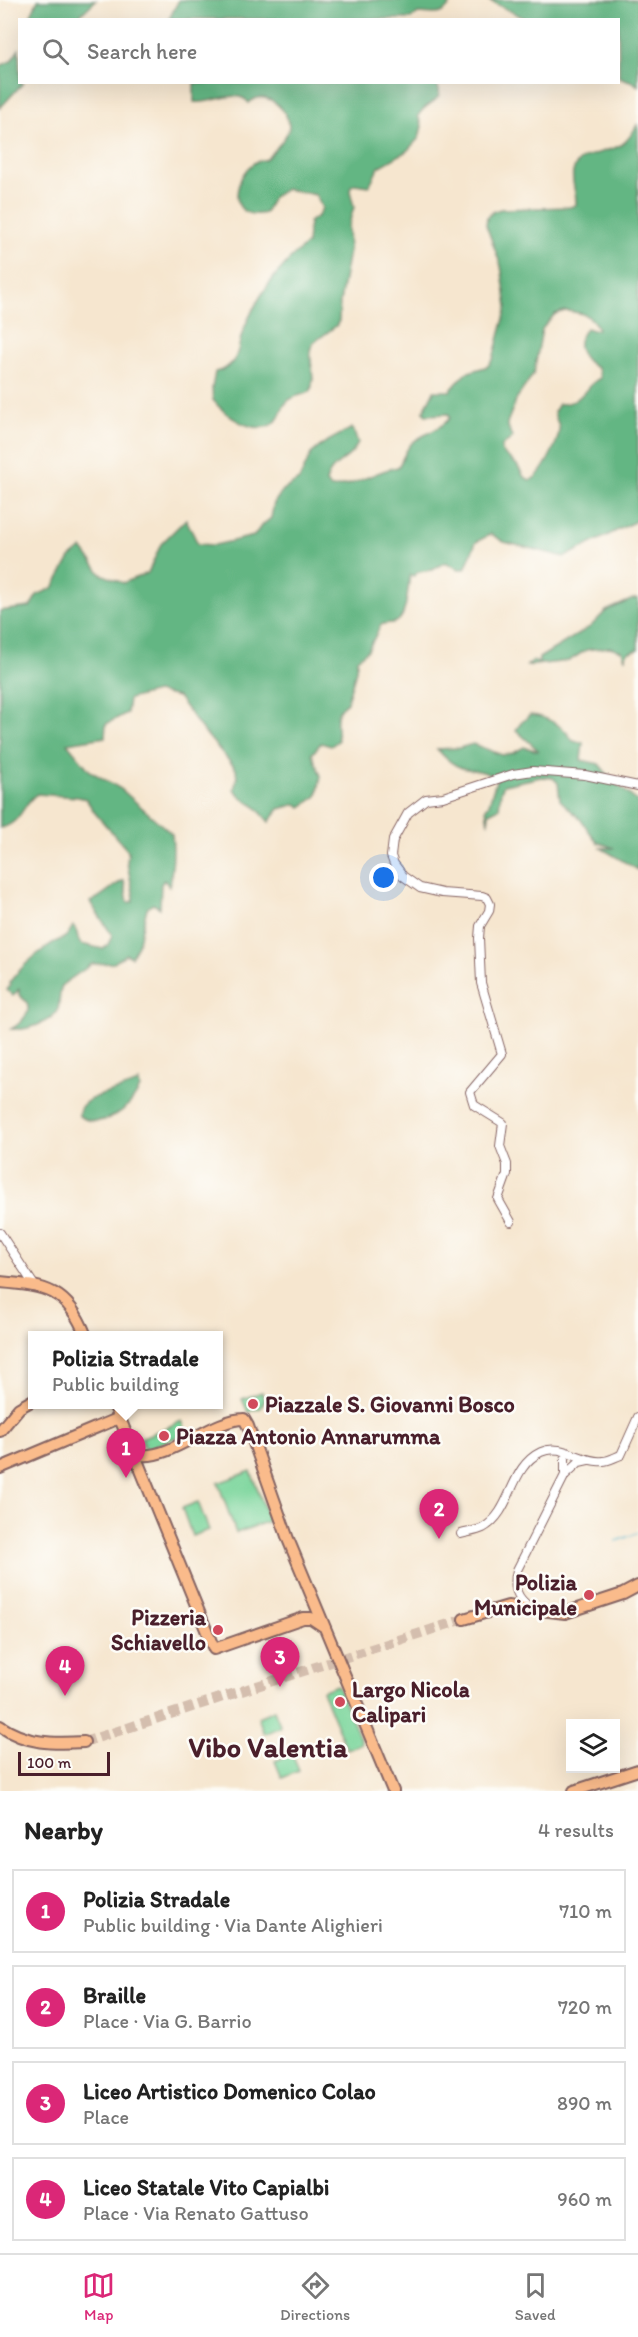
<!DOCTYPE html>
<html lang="en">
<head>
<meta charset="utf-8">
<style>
	:root { --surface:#fff; --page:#f6f6f6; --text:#222; --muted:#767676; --line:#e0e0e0; --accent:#db2777 }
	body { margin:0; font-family:Itim,sans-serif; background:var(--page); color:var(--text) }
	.controls { position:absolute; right:18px; bottom:18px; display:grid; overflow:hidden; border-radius:0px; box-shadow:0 6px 24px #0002 }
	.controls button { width:54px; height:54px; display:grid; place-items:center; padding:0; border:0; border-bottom:2px solid var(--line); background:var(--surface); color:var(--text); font:30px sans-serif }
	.scale { position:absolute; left:18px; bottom:15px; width:92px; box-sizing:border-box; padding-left:6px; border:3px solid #4a1f2b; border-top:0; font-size:16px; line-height:21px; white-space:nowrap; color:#4a1f2b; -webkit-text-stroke:4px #fdfcf7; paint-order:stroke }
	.you { position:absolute; left:384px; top:878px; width:21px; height:21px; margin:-15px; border:4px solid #fff; border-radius:50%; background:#1a73e8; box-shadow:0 0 0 9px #1a73e833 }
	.badge { display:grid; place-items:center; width:39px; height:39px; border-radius:50%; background:var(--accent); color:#fff; font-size:20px; font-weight:700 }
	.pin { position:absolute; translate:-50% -50px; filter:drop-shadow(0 2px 3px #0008) }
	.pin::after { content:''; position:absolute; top:32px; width:21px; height:18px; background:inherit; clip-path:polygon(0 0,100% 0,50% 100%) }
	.popup { position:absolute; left:28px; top:1331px; width:195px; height:78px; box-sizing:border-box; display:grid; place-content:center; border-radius:0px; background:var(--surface); filter:drop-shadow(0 2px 4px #0005); font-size:20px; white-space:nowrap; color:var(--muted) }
	.popup b { font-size:22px; color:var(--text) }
	.popup::after { content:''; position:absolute; left:50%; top:100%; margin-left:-12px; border:12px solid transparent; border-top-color:var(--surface) }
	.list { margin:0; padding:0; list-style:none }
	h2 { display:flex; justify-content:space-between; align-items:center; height:78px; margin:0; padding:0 24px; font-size:26px }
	h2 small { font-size:20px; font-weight:400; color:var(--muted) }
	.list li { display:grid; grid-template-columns:39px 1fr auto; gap:18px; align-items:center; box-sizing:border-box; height:84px; margin:0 12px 12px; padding:0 12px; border:2px solid var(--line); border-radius:0px }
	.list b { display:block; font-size:22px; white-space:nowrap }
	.list p { margin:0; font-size:20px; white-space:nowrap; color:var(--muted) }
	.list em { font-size:20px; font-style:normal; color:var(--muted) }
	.icon { flex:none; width:33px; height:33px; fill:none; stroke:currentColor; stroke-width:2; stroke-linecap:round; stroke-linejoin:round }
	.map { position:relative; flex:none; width:638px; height:1791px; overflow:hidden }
	.search { position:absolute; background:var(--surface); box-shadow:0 6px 24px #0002; left:18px; right:18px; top:18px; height:66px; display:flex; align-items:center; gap:15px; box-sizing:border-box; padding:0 21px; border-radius:0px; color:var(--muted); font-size:22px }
	.sheet { height:462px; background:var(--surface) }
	nav { display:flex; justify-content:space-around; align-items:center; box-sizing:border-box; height:84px; border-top:2px solid var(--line); background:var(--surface); font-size:16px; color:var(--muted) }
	nav a { display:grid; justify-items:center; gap:3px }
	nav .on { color:var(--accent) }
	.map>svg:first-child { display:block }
</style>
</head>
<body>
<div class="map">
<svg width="638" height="1791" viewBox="0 0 638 1791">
	<rect width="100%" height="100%" fill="#fdfcf7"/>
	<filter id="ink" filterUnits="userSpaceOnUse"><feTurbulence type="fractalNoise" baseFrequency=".0167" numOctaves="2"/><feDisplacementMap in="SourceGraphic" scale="12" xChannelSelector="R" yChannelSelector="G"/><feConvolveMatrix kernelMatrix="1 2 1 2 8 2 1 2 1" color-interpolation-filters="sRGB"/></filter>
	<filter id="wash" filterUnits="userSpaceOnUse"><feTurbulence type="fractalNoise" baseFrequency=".008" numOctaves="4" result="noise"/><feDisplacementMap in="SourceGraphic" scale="24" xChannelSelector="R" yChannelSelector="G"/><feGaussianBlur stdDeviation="1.35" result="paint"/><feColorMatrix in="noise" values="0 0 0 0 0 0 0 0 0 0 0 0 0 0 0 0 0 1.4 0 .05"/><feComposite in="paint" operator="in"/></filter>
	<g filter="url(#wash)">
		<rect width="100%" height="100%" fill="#f6e6cf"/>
		<path fill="#7ad59b" stroke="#627a63" stroke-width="1.5" d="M262,1392L264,1401L261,1408L248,1412L242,1399Z
			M182,1421L187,1433L145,1450L141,1438Z
			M251,1471L269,1521L236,1533L218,1483Z
			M198,1502L209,1530L192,1536L182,1508Z
			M337,1685L362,1743L347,1750L322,1691Z
			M274,1710L281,1727L264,1734L258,1717Z
			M292,1754L299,1771L282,1778L275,1761Z"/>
		<path fill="#63b683" stroke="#566a57" stroke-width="1.5" fill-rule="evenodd" d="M38,0H96L76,19H29Z
			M179,0H453C443,18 436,14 418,13L411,19H169Z
			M488,0H638V86L633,82L619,77L618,20L526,19Z
			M19,49L20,82L23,83L0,108V66L11,61Z
			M194,83L435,82C449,102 426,100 418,116L422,126L419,138L407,151L379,167L369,186L355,184L351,186L350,191L354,207L348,227L349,251L340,302L339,321L336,326L313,343L310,350L313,379L311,391C303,396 292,395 286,403C281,409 281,418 274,423C254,437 225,415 213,400L212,388L215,372C224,370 228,368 234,360C239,352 239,343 242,334C255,299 278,267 307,244L309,222L318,216L322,208L316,195L286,189L273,197L265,213C219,224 238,158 265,160C273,152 284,141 288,131C294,116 267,85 249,103C237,87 211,105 194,102Z
			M638,123V520L565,557L504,542L491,534L476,542L465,569H459L445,562L432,570L418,572L414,576L410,575C408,585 407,613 399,620C394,625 387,622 381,625L368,650L357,659C357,676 350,686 347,702C333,711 337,726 338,741L331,746L321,743L312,754L321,776L317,796L301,807L297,804L279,809L269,822L256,807L243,799L234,789L237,779L236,769L200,727L178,697L156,692L129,699L127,713L106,724L105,737L67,743L90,771L121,789L172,834C174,852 173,868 169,886L164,880L161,884L160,908L153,904L147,908L138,945L131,957L126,954L114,963L92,964L62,985C59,993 60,1002 58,1009C52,1023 25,1031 11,1029C19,1025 32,1013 27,1003C25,999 21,998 19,995V989L13,996L7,990L11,985L9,983C18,970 34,956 48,946C62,936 63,944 73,926C79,930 76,939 81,944L103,949L108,945L112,935L90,902C102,897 111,887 124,880L128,902H133L134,897L127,863L128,851L95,813L86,799L78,797L37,794C23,802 22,824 0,828V611L30,607L37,595L53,588L70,558L82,548L101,574L123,583L148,573L161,544L186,519L198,544L215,545L254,536L261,526L271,518L274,503L283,490L299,480L311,454L324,443L352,428L358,442C353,460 329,462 326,483L331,488C356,486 374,471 398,467C404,458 405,449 413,442C425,433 440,430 450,418L449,414L426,415L423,412L434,391H450L466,373L488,366L493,359L507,307L501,266L486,225L487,217L494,211L501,209L570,207L576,205C577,194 571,183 573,172C577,152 606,154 621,145C629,140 634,131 638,123ZM565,311C579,312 592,314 598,329L592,330L586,328C584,332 580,337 579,341C577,354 589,364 598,369L600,378C583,387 583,404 559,404L554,412C555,418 560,425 559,431C558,443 541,478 530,480L524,477L517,465L502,452V446L512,438L507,423L517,398L534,373L542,329L555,314Z
			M633,599H638V649L627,653L625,658L622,651L610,647L586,650L569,661L526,666L533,661L539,663V658L590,627L606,611Z
			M530,715C547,716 565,727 573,741L583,743L581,760L599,764L612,780L638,802V870L601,848H614L597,842L581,820L560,800L558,783L553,778L541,777L504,785L501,791L499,808L489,813L488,824L486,808L489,804L498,774L491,776C483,769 472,771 462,768C452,765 444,757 437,749L459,748L473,744L502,755L513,753L524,747L539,751L516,730L521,723Z
			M139,1082L140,1088C130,1109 103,1131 79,1116C76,1094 124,1092 139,1082Z"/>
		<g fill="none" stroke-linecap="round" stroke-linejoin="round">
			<path stroke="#4cb2cb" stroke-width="1.5" d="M616,1541L638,1533"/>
		</g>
	</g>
	<g filter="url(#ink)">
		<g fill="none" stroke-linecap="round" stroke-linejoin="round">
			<path stroke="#d4beae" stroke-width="10" stroke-dasharray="10 5" stroke-linecap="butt" d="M84,1742L464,1619"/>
			<defs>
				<path id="minor" d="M511,1222L498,1199L507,1174V1164L500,1146L503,1123L474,1105L470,1092L502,1054L481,983L479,938L480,926L489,911L490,904L487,898L482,896L442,893L420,888L403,876L394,864L391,856L393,840L408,813L426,799L443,797L513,774L533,771L585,775L638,786
					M0,1233L34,1285
					M565,1459V1475
					M461,1534C468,1532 477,1531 483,1528C513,1511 509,1467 541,1452C562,1442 583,1464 603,1461C609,1461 615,1457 621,1455L638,1417
					M531,1608C516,1598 513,1587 517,1570L565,1475L579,1462L588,1460"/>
				<path id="major" d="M0,1282C47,1286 67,1289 86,1336
					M114,1404L214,1649L303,1618H311L323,1626
					M0,1431L19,1408L33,1400
					M131,1445L141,1455C171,1459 213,1419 244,1419L248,1426L288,1539L393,1791
					M0,1468L119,1418
					M464,1619L508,1606L565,1613L623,1594L638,1586
					M0,1726C26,1744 53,1744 84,1742
					M574,1791L638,1770"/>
			</defs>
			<use href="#minor" stroke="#866564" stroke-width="10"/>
			<use href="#major" stroke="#866564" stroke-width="14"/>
			<use href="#minor" stroke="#fff" stroke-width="8"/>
			<use href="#major" stroke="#fabb8b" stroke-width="10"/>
		</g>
	</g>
	<g fill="#d1495b" stroke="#fdfcf7" stroke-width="2">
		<circle cx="253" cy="1404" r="6"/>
		<circle cx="164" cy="1436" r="6"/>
		<circle cx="589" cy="1595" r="6"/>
		<circle cx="218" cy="1630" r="6"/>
		<circle cx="340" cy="1702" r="6"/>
	</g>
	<g text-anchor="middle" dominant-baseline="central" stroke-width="5" stroke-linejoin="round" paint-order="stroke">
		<g font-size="22" font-weight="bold" fill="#4a1f2b" stroke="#fdfcf7" text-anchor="start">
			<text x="265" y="1404">Piazzale S. Giovanni Bosco</text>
			<text x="176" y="1436">Piazza Antonio Annarumma</text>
			<text x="577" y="1582" text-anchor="end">Polizia<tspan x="577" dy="25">Municipale</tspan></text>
			<text x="206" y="1617" text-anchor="end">Pizzeria<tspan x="206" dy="25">Schiavello</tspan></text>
			<text x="352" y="1689">Largo Nicola<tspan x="352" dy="25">Calipari</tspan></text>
		</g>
		<g font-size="28" font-weight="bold" fill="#4a1f2b" stroke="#fdfcf7">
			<text x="268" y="1747">Vibo Valentia</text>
		</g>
	</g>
</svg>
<div class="controls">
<button><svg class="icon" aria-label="layers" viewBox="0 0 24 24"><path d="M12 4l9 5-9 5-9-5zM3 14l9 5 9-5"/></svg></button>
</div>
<div class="scale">100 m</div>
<div class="you"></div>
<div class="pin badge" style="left:126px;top:1478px">1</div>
<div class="popup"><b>Polizia Stradale</b>Public building</div>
<div class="pin badge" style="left:439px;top:1539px">2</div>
<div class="pin badge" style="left:280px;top:1687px">3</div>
<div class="pin badge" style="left:65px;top:1696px">4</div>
<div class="search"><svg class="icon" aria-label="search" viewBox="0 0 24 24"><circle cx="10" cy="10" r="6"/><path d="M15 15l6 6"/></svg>Search here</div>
</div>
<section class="sheet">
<h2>Nearby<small>4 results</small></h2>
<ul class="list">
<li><span class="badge">1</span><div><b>Polizia Stradale</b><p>Public building · Via Dante Alighieri</p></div><em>710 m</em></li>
<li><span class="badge">2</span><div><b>Braille</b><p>Place · Via G. Barrio</p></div><em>720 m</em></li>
<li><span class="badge">3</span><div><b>Liceo Artistico Domenico Colao</b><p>Place</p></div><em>890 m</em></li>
<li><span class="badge">4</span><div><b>Liceo Statale Vito Capialbi</b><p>Place · Via Renato Gattuso</p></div><em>960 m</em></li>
</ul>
</section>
<nav>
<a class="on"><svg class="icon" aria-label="map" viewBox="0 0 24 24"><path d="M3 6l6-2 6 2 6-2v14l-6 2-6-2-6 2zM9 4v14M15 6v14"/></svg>Map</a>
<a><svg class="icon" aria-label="directions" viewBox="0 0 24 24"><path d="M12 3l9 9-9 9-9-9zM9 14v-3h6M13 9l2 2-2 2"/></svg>Directions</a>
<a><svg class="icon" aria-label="saved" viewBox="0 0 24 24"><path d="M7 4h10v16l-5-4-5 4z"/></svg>Saved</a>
</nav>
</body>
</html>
